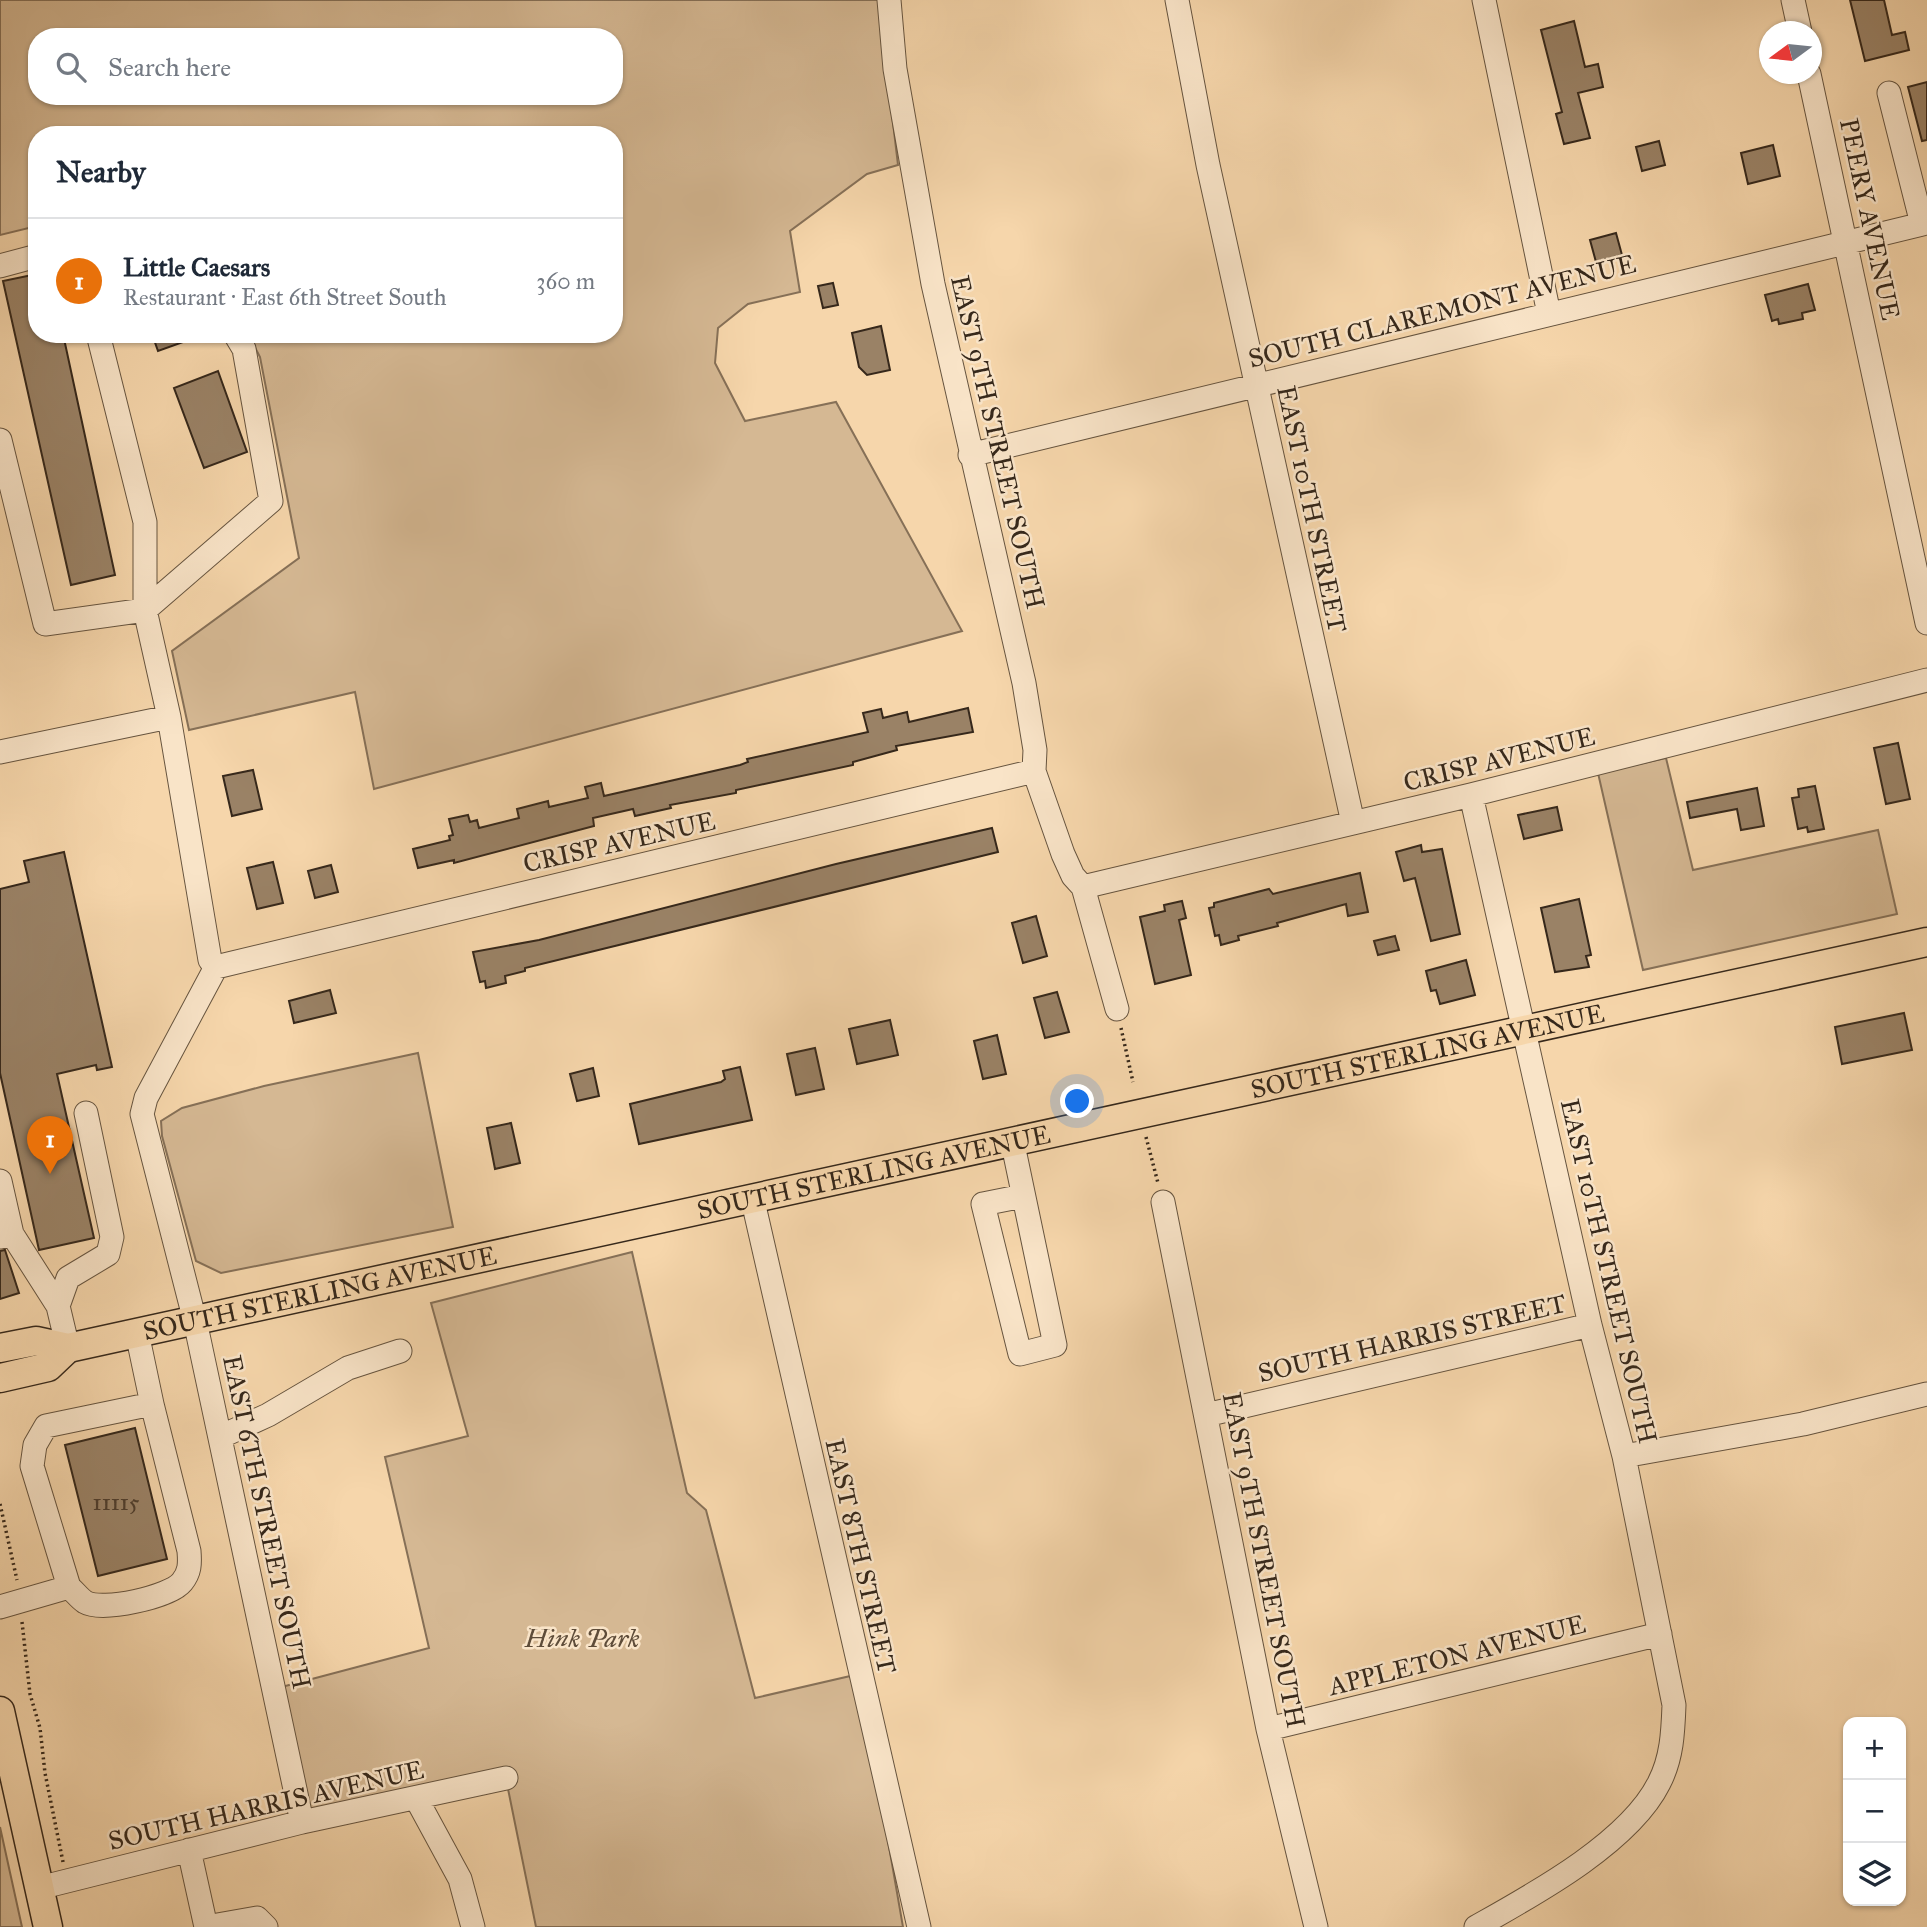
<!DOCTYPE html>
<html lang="en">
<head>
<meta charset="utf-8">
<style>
	:root { --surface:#fff; --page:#f6f6f7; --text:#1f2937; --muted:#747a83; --line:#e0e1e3; --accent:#b45309 }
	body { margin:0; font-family:"IM FELL Great Primer",serif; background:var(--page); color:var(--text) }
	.controls { position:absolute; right:21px; bottom:21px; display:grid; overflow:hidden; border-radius:14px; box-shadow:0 2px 5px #0004 }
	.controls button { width:63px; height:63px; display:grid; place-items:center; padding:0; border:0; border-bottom:2px solid var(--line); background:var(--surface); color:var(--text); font:35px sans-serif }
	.compass { position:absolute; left:1759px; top:21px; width:63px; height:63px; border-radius:50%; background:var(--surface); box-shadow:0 2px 5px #0004; rotate:255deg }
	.you { position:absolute; left:1078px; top:1102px; width:24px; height:24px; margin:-18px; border:5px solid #fff; border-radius:50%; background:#1a73e8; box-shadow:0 0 0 10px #1a73e833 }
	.badge { display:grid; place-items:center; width:46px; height:46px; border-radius:50%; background:var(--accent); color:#fff; font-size:23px; font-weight:700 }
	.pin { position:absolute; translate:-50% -58px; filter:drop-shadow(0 2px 4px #0008) }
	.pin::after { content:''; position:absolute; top:37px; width:24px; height:21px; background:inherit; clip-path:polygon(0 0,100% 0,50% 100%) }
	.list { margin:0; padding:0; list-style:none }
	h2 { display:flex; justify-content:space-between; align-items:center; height:91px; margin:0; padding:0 28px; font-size:30px }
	h2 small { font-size:23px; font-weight:400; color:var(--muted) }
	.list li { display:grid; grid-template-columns:46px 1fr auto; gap:21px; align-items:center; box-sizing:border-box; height:126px; padding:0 28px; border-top:2px solid var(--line) }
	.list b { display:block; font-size:26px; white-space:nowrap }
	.list p { margin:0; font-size:23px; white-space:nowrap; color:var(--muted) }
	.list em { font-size:23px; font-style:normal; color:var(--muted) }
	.icon { flex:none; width:38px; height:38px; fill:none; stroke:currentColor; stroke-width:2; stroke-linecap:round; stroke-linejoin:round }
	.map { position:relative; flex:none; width:1927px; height:1927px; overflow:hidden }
	.search { position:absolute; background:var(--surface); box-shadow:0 2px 5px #0004; left:28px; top:28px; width:595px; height:77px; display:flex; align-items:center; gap:18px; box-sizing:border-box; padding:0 24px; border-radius:28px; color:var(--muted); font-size:26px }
	.panel { position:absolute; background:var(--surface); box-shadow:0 2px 5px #0004; left:28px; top:126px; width:595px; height:217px; border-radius:28px }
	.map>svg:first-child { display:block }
</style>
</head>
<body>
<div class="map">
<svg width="1927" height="1927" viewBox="0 0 1927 1927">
	<rect width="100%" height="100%" fill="#f6d6ab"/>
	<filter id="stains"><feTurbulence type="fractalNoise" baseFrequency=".00286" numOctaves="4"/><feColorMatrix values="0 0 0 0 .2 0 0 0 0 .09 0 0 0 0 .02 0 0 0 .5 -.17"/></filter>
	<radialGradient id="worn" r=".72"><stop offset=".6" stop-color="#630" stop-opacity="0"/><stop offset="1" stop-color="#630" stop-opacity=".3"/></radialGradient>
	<path fill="#d5b893" stroke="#867057" stroke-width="2" fill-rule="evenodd" d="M0,0H884L882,30L898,165L867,174L790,231L800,292L748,304L718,328L715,363L745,421L836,402L962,631L374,789L355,692L189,730L172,651L299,558L260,357L248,334H614V135H37V226L0,235ZM37,37H614V96H37Z
		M1666,758L1693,870L1878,830L1897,914L1643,970L1598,773Z
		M418,1053L453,1227L221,1273L196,1261L162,1136L161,1121L182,1108L264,1086Z
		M632,1252L687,1493L706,1510L755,1698L859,1674L903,1927H536L506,1779L302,1822L274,1689L429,1648L385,1457L468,1436L431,1303Z
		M0,1827L22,1927H0Z"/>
	<path fill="#9a8266" stroke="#36281b" stroke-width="2" d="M1850,0H1884L1892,35L1905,32L1909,50L1865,61Z
		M1574,21L1585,67L1598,64L1603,87L1578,93L1590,138L1564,144L1556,114L1562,112L1541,30Z
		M1927,82V140L1922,141L1908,87Z
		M1659,141L1665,165L1642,171L1636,147Z
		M1773,145L1780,176L1748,184L1741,153Z
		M1616,233L1622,255L1596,262L1590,240Z
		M37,274V334H63L115,575L71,585L3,281Z
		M833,283L838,305L823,308L818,286Z
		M1808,284L1815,310L1802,313L1803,319L1779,324L1778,319L1772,321L1765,295Z
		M881,326L890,370L867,375L859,367L852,333Z
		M152,334H199L200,336L158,351Z
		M218,371L247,452L204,468L174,388Z
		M968,708L973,732L896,746L897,750L853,762V765L736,790V793L670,805L671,808L635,816L633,809L593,818L594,826L454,863V860L418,868L413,849L450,840L449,836L453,835L449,819L468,815L470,822L477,820L479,828L519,818L517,809L548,801L549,807L588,798L585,787L601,783L604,796L740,765L748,762L747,759L868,732L863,713L881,709L883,718L907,712L909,722Z
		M1898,743L1910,799L1886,804L1874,748Z
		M253,770L262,809L232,816L223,776Z
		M1815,786L1824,829L1808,832L1807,827L1798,829L1792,798L1799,797L1798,789Z
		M1757,788L1764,826L1741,830L1737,809L1690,818L1687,802Z
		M1557,807L1562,830L1524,839L1518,815Z
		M992,828L998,852L525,968V971L505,976L506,983L486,988L485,981L480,982L473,952L539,940L836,864Z
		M1421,845L1422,852L1442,849L1460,934L1431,941L1415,878L1404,881L1396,852Z
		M64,852L112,1067L97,1070L96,1065L57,1074L94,1238L39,1250L0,1073V889L29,882L24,861Z
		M273,862L283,903L257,909L247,868Z
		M331,865L338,892L315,898L308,871Z
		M1360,873L1368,912L1348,916L1346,904L1277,923L1278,926L1238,936L1239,940L1221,945L1219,935L1215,936L1209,908L1214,907V903L1269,889L1273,894Z
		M1579,899L1591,955L1586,956L1589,967L1555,972L1541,908Z
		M1182,901L1186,918L1179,920L1191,975L1155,984L1140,917L1165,911L1164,905Z
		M1036,916L1047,956L1023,963L1012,923Z
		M1395,936L1399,950L1378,955L1374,941Z
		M1466,960L1475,995L1440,1004L1436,990L1431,991L1426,971Z
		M330,990L336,1013L294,1023L289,1001Z
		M1057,992L1069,1032L1045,1038L1034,998Z
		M1904,1013L1912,1050L1842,1064L1835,1027Z
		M890,1020L898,1055L857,1064L849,1029Z
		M997,1035L1006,1074L983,1079L974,1041Z
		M815,1048L824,1089L796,1095L787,1054Z
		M740,1067L752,1120L639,1144L630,1104L721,1082L725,1079L723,1071Z
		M593,1068L599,1096L577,1101L570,1074Z
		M511,1123L520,1163L495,1169L487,1128Z
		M5,1250L19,1293L0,1299V1251Z
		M135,1428L167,1559L98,1576L65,1445Z"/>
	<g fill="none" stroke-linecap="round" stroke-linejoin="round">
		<defs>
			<path id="minor" d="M889,0L895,69L933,284L1024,683L1035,750L1034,771L1063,854L1073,876L1083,887L1117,1009
				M1177,0L1208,165L1353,823
				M1484,0L1549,314
				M1793,0L1800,32
				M1809,74L1927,623
				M1889,93L1922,224
				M0,266L37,256
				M235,334L244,349L271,501L145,610L169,717L210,960L216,967L146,1098L142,1114L195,1321L302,1822
				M0,440L45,624L145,610V522L98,334
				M970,455L1927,223
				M0,752L169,717
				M1471,795L1590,1325L1624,1456L1674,1705C1673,1732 1672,1758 1659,1783C1629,1843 1533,1895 1476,1927
				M1083,887L1471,795L1927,680
				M216,967L1034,771
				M1012,1140L1055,1345L1020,1354L983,1204L1023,1196
				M0,1181L12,1234L0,1237
				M752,1197L919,1927
				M1163,1202L1268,1729L1316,1927
				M12,1234L58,1306L68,1348
				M58,1306L68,1278L108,1254L112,1237L86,1113
				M1206,1415L1590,1325
				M220,1437L268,1415L348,1368L400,1351
				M1624,1456L1803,1424L1927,1394
				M69,1587C74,1591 79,1598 85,1602C102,1612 170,1597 182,1582C190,1572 190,1564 189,1551L152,1404
				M0,1607L69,1587L32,1466L35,1445L46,1426L152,1404L137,1333
				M1268,1729L1660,1634
				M416,1798L460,1879L473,1927
				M189,1850L206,1927
				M39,1888L302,1822L506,1778
				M206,1927L257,1918L266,1927"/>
			<g id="major">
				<path id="s1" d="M0,1348L36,1341L68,1348L1927,942"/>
				<path d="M0,1378L48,1367L68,1348"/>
				<path d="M0,1711L48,1927"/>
			</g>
		</defs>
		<use href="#minor" stroke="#66543f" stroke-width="25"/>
		<use href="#major" stroke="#36281b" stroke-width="31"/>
		<path stroke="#36281b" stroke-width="3.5" stroke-dasharray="2 3.5" stroke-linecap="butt" d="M1121,1028L1133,1082
			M1146,1137L1158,1183
			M0,1504L17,1580
			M22,1622L30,1694L40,1728L45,1773L63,1862"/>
		<use href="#minor" stroke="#f9e4c8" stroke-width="23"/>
		<use href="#major" stroke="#f6d6ab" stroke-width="28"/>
	</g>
	<g text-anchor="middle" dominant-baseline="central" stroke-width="5" stroke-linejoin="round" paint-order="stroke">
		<g font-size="23" fill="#4f3e2e">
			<text x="116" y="1502">11115</text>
		</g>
		<g font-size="26" fill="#36281b" stroke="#f9e4c8">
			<text transform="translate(1870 219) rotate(78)">PEERY AVENUE</text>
			<text transform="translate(1442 311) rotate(-14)">SOUTH CLAREMONT AVENUE</text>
			<text transform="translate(998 442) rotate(77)">EAST 9TH STREET SOUTH</text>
			<text transform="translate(1312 509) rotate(78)">EAST 10TH STREET</text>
			<text transform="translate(1499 759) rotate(-14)">CRISP AVENUE</text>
			<text transform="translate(619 842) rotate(-13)">CRISP AVENUE</text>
			<text stroke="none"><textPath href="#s1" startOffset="1461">SOUTH STERLING AVENUE</textPath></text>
			<text stroke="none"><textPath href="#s1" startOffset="894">SOUTH STERLING AVENUE</textPath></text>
			<text transform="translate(1609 1271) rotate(77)">EAST 10TH STREET SOUTH</text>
			<text stroke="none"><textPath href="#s1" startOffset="327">SOUTH STERLING AVENUE</textPath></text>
			<text transform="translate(1412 1338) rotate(-13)">SOUTH HARRIS STREET</text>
			<text transform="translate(267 1522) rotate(78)">EAST 6TH STREET SOUTH</text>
			<text transform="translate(861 1556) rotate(77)">EAST 8TH STREET</text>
			<text transform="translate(1264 1560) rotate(79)">EAST 9TH STREET SOUTH</text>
			<text transform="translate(1457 1655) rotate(-14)">APPLETON AVENUE</text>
			<text transform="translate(266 1805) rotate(-13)">SOUTH HARRIS AVENUE</text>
		</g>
		<g font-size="26" font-style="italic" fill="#5e4c39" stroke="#f9e4c8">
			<text x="582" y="1638">Hink Park</text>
		</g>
	</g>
	<rect width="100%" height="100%" filter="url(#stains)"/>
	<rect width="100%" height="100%" fill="url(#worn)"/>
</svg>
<div class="controls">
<button>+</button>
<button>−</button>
<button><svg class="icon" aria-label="layers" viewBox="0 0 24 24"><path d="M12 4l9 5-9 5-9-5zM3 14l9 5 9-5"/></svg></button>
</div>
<svg class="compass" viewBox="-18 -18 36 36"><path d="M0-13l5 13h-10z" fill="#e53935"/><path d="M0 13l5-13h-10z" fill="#747a83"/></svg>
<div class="you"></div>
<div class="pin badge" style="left:50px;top:1174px;background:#e8710a">1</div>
<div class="search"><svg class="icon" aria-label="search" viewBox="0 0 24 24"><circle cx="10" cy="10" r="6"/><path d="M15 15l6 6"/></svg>Search here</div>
<section class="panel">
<h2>Nearby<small></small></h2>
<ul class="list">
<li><span class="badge" style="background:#e8710a">1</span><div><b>Little Caesars</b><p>Restaurant · East 6th Street South</p></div><em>360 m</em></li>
</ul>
</section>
</div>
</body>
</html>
